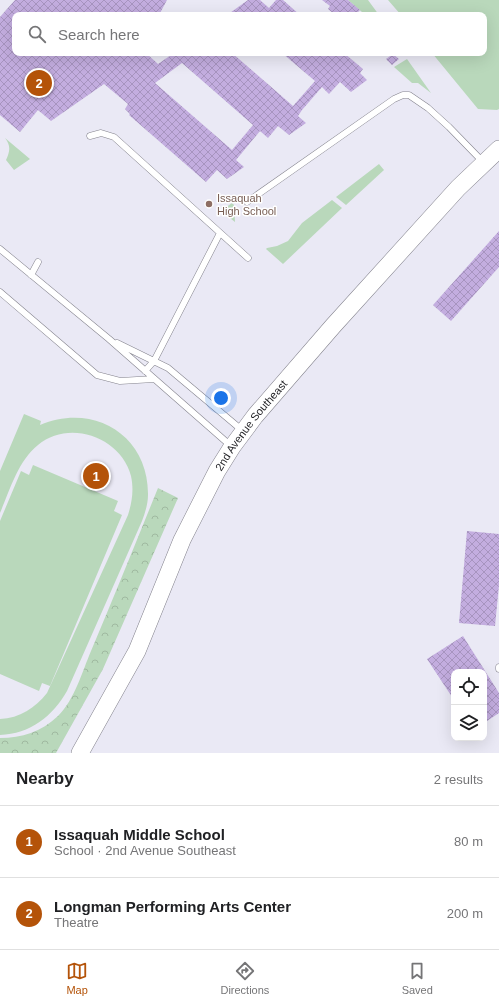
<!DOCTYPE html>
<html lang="en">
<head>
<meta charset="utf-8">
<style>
	:root { --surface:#fff; --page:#f2f2f2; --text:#202124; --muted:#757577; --line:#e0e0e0; --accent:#b45309 }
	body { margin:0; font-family:Arial,sans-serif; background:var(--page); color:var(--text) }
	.controls { position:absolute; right:12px; bottom:12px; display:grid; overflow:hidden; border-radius:8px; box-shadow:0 4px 16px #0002 }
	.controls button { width:36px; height:36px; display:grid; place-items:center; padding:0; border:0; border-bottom:1px solid var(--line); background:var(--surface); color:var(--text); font:20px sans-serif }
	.you { position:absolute; left:221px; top:398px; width:14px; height:14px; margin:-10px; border:3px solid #fff; border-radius:50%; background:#1a73e8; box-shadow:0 0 0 6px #1a73e833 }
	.badge { display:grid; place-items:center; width:26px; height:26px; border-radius:50%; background:var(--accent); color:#fff; font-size:13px; font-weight:700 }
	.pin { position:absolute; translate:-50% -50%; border:2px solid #fff; box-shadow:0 1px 4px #0006 }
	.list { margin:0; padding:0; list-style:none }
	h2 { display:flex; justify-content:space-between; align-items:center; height:52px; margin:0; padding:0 16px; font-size:17px }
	h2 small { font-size:13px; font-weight:400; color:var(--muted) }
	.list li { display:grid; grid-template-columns:26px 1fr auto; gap:12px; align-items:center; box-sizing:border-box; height:72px; padding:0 16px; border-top:1px solid var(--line) }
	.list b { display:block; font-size:15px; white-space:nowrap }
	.list p { margin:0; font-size:13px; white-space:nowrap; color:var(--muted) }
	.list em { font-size:13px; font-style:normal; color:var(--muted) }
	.icon { flex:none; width:22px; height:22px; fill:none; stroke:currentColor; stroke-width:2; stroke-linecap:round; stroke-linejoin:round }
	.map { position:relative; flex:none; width:499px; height:753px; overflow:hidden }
	.search { position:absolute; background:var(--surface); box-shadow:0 4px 16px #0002; left:12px; right:12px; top:12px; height:44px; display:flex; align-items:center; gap:10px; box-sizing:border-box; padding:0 14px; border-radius:8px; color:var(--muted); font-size:15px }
	.sheet { height:196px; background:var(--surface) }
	nav { display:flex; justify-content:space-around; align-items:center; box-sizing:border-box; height:56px; border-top:1px solid var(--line); background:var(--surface); font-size:11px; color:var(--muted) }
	nav a { display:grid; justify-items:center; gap:2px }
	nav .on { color:var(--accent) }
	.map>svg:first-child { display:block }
</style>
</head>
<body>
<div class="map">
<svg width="499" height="753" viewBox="0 0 499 753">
	<defs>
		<pattern id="forest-crowns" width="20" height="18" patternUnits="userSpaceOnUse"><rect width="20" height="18" fill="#b9d8bb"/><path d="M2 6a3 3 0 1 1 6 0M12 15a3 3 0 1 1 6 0" fill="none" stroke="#9fb9a0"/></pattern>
		<pattern id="building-cross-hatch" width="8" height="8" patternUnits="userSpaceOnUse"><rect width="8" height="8" fill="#c3addf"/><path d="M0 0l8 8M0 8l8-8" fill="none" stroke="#a794bf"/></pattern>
	</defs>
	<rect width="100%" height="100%" fill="#eae9f5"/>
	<path fill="#b9d8bb" d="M348,0H368L379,15H359L362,12Z
		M388,0H499V109L497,110L478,109L432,53H484V15H401Z
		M407,59L431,93L418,83H412L394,67Z
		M5,138L30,159L14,170L6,160C10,151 11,146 5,138Z
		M379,164L384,170L346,205L336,197Z
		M332,200L342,208L283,264L266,249L267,248L277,246L288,241L302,223Z
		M232,203L234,205L235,222L221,211Z
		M24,414L41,421L40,425C93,402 149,435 148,495C148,504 145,513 142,521L67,691C53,716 30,734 0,735V719C20,718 35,708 47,693L128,515C132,502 134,490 131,476C121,437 69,419 38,445C18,461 10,490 0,513V471Z
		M33,465L118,501L114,511L122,515L50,686L42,683L39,691L0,674V521L21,471L29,475Z"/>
	<path fill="url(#forest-crowns)" d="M158,488L178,498L103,669L56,753H0V738C22,738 41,732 58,716C75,699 82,672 91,651C114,597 136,542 158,488Z"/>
	<path fill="url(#building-cross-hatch)" fill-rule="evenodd" d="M15,0H167L159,15H15V53H146L158,64L174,53H232L293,106L315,81L282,53H344L363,69L360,73L367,80L351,92L340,82L329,94L322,87L302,110L298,116L306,123L289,135L278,126L268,138L260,131L236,160L244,167L227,179L217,170L206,182L129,115L130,114L125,109L128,104L104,84L51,121L38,110L20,132L0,115V17ZM182,63L253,125L232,150L155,83Z
		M248,0H260L269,8L276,0H283L300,15H227Z
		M322,0H348L360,10L355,15H335L328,9L330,6Z
		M393,54L399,59L392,65L386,59Z
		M499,231V267L451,321L433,305Z
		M467,531L499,534V585L495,626L459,623Z
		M463,636L499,693V713L484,723V672H454V700L427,659Z"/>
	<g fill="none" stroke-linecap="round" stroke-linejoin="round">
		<defs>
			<path id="lane" d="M90,136L101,133L114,137L248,258
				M247,202L394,99L403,95H409L428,108L449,127L484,163
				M0,249L109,339L231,446
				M31,275L38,262
				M0,292L97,375L120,381L154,379
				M117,343L168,368L243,431
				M145,371L154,361L220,233
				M499,667V669"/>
			<g id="secondary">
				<path id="s1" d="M80,753L137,651L182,540L217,471L232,447L255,416L333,326L458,188L499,149"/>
			</g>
		</defs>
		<use href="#lane" stroke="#84838d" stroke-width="7"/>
		<use href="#secondary" stroke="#84838d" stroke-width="18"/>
		<use href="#lane" stroke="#fff" stroke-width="6"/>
		<use href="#secondary" stroke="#fff" stroke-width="17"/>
	</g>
	<circle fill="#8d6e63" stroke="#fff" stroke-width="1.5" cx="209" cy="204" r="4"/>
	<g text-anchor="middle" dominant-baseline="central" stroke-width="3" stroke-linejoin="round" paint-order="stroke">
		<g font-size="11" fill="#785e54" stroke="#fff" text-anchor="start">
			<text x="217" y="198">Issaquah<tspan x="217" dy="13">High School</tspan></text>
		</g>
		<g font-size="11" fill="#1e1e22" stroke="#fff">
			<text stroke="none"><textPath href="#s1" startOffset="371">2nd Avenue Southeast</textPath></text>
		</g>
	</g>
</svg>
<div class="controls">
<button><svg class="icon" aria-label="locate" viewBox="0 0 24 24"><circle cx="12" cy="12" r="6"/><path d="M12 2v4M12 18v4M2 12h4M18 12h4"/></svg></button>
<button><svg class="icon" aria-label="layers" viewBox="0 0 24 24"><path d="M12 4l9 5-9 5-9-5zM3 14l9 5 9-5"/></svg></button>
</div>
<div class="you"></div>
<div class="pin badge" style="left:96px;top:476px">1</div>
<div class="pin badge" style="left:39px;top:83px">2</div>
<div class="search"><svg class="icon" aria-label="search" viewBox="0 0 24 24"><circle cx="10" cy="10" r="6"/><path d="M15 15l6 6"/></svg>Search here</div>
</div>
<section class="sheet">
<h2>Nearby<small>2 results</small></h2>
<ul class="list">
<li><span class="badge">1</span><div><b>Issaquah Middle School</b><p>School · 2nd Avenue Southeast</p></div><em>80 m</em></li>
<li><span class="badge">2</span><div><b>Longman Performing Arts Center</b><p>Theatre</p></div><em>200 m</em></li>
</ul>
</section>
<nav>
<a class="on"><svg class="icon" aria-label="map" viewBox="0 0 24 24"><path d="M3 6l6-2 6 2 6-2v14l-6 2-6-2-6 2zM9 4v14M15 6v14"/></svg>Map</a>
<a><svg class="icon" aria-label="directions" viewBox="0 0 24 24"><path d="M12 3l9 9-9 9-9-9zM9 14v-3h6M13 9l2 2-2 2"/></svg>Directions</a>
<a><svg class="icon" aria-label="saved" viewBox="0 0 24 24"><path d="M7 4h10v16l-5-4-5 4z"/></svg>Saved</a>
</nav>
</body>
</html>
